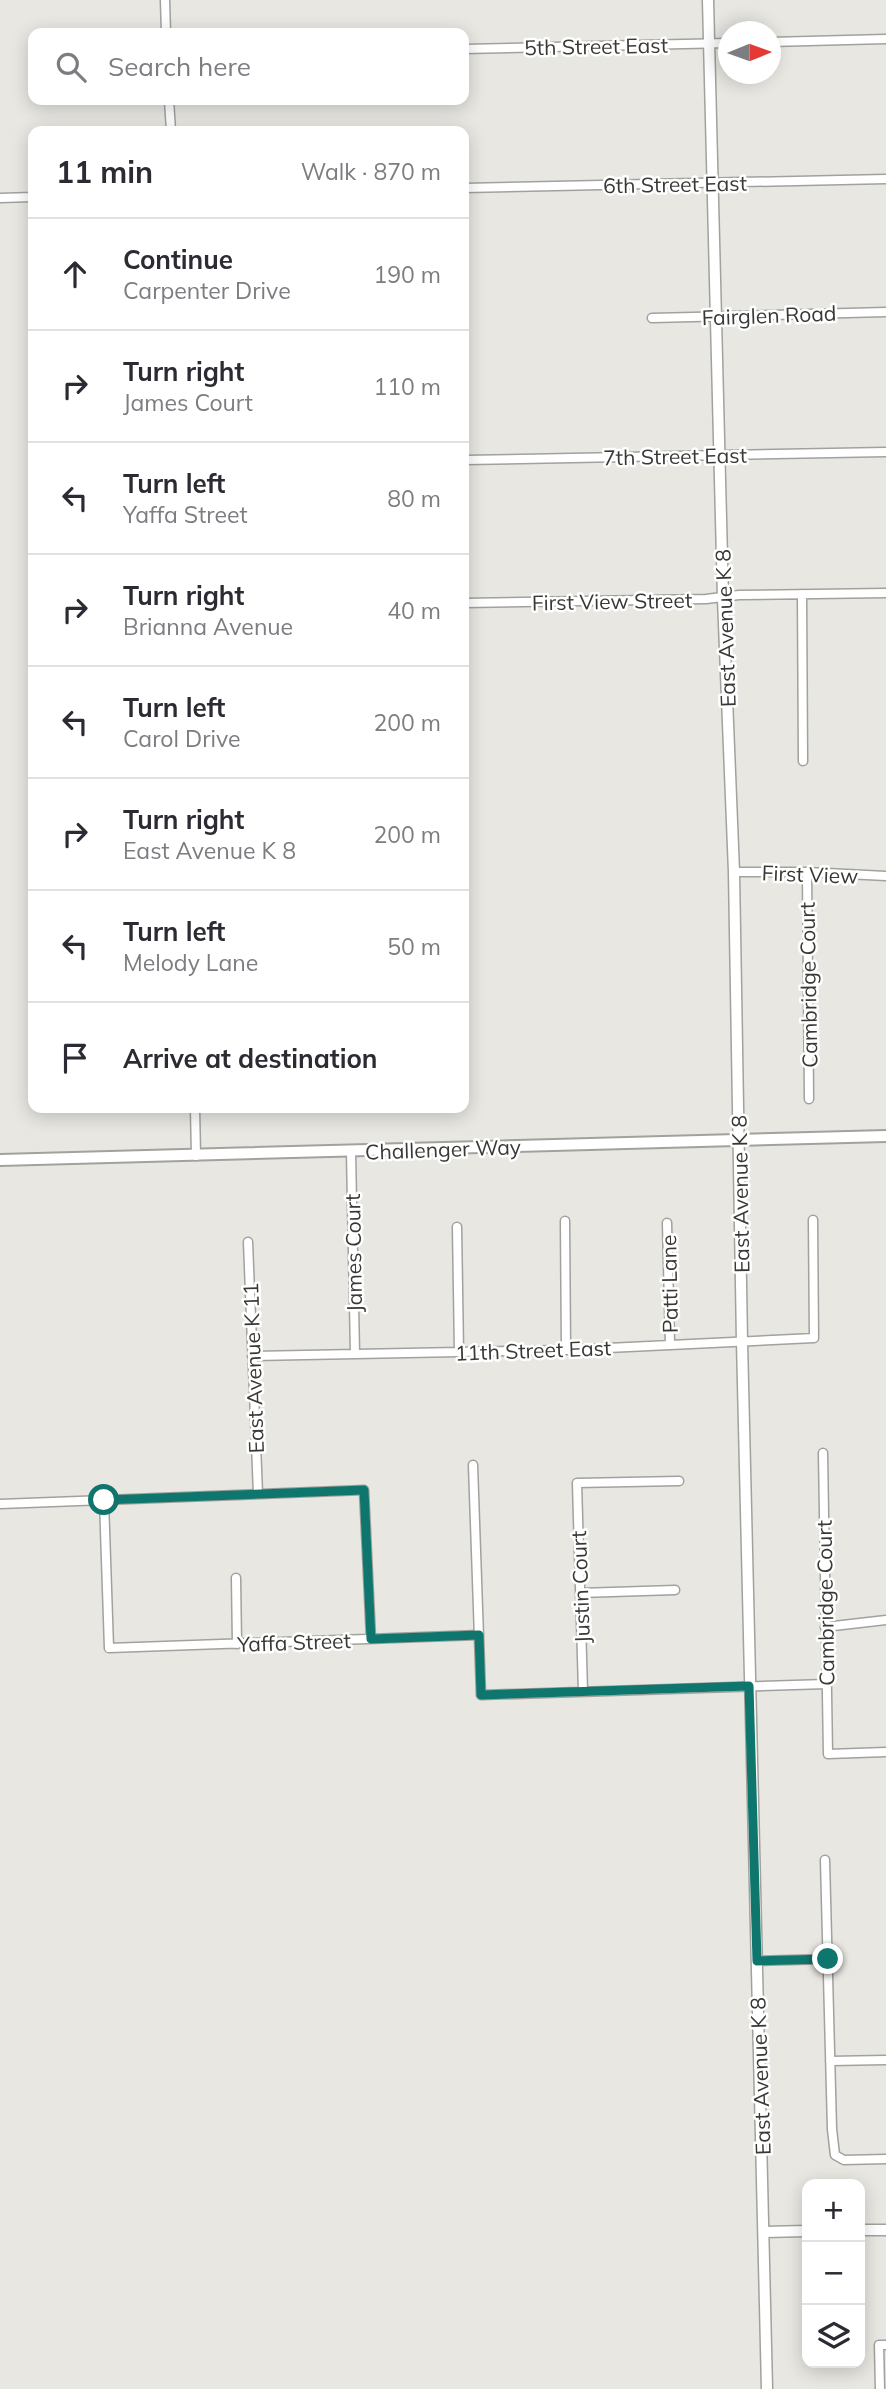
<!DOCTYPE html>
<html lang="en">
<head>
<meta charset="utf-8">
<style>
	:root { --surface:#fff; --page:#f2f2f3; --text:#2b2b33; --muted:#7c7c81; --line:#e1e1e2 }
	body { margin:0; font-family:Mulish,sans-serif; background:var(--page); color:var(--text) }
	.controls { position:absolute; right:21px; bottom:21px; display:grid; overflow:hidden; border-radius:14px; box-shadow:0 4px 18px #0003 }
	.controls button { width:63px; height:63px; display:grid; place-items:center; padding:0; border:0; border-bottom:2px solid var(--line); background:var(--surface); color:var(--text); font:35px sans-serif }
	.compass { position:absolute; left:718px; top:21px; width:63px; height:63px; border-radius:50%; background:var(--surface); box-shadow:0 4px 18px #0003; rotate:89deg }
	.stop { position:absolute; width:21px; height:21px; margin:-16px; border:5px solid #0f766e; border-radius:50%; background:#fff }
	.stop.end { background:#0f766e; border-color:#fff; box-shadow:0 2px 7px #0008 }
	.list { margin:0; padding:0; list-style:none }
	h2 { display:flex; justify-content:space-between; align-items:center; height:91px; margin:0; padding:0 28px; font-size:30px }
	h2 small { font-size:23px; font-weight:400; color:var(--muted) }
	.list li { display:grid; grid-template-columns:46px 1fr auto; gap:21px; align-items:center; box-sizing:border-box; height:112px; padding:0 28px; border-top:2px solid var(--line) }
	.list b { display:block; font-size:26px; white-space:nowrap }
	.list p { margin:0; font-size:23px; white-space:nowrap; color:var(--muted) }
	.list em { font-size:23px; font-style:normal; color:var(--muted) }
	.icon { flex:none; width:38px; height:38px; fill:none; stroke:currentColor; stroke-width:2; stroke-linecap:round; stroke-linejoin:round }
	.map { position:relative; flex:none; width:886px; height:2389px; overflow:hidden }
	.search { position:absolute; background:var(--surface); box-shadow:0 4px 18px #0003; left:28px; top:28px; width:441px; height:77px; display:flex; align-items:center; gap:18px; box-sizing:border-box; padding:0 24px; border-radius:14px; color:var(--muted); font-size:26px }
	.panel { position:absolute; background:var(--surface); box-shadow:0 4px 18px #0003; left:28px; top:126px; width:441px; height:987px; border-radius:14px }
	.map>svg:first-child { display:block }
</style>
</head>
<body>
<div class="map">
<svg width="886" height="2389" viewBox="0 0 886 2389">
	<rect width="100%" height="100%" fill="#e8e7e2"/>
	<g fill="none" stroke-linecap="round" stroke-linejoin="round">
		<defs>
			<path id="minor" d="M165,0L166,33
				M770,42L886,39
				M464,49L728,43
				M169,100L171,131
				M464,188L886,179
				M0,198L33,197
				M652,318L886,312
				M464,460L886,452
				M802,594L803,761
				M464,603L706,599L739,595L886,593
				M734,872H807L886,876
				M807,872L809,1099
				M195,1108L196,1156
				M351,1152L355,1354
				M565,1221L566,1350
				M667,1223L670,1344
				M457,1227L459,1352
				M248,1242L258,1494
				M252,1356L566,1350L814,1338L813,1220
				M823,1453L828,1754L886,1752
				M473,1465L481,1695L826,1684
				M104,1500L109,1648L479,1635
				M0,1504L364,1490L371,1639
				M236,1578L237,1644
				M580,1593L675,1590
				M825,1627L886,1620
				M583,1692L577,1483L679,1481
				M825,1860L832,2129L835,2155L844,2160L886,2159
				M757,1961L828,1959
				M830,2061L886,2060
				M880,2389L879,2345H886"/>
			<path id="tertiary" d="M708,0L723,599L734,872L742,1342L767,2389
				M860,2230H886
				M764,2232L807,2231"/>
			<path id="secondary" d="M0,1160L886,1136"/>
		</defs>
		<use href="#minor" stroke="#a2a19d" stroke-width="11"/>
		<use href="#tertiary" stroke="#a2a19d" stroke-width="13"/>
		<use href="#secondary" stroke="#a2a19d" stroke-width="14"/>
		<use href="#minor" stroke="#fff" stroke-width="8"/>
		<use href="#tertiary" stroke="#fff" stroke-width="10"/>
		<use href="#secondary" stroke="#fff" stroke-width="10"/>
	</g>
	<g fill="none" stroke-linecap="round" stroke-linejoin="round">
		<path stroke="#0f766e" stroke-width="9" d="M104,1500L364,1490L371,1639L479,1635L481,1695L749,1686L757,1961L828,1959"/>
	</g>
	<g text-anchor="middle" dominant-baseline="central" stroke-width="5" stroke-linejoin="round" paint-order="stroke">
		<g font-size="21" fill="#383836" stroke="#fff">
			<text transform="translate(596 46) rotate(-1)">5th Street East</text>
			<text transform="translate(675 184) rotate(-1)">6th Street East</text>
			<text transform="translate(769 315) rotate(-2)">Fairglen Road</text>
			<text transform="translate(675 456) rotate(-1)">7th Street East</text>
			<text transform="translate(612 601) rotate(-1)">First View Street</text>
			<text transform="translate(725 628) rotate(-92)">East Avenue K 8</text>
			<text transform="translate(810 874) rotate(2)">First View</text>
			<text transform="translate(808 985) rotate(-91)">Cambridge Court</text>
			<text transform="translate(443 1149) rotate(-2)">Challenger Way</text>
			<text transform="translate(740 1194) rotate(-91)">East Avenue K 8</text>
			<text transform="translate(353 1253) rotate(-91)">James Court</text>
			<text transform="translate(669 1284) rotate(-91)">Patti Lane</text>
			<text transform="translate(533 1350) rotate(-2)">11th Street East</text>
			<text transform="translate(253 1368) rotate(-92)">East Avenue K 11</text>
			<text transform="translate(580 1587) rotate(-92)">Justin Court</text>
			<text transform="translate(825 1603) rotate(-91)">Cambridge Court</text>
			<text transform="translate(294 1642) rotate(-2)">Yaffa Street</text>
			<text transform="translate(760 2076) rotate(-92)">East Avenue K 8</text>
		</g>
	</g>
</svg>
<div class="controls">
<button>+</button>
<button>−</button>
<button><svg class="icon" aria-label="layers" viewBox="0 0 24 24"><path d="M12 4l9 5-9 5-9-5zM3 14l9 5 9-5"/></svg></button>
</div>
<svg class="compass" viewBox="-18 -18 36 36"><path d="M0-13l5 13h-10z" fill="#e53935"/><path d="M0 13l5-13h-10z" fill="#7c7c81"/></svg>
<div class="stop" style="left:104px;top:1500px"></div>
<div class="stop end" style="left:828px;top:1959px"></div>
<div class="search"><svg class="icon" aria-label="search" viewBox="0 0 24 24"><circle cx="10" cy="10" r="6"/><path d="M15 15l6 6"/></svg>Search here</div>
<section class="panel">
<h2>11 min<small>Walk · 870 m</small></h2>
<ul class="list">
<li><svg class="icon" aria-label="ahead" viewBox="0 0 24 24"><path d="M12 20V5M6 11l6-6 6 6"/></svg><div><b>Continue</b><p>Carpenter Drive</p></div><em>190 m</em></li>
<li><svg class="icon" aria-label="right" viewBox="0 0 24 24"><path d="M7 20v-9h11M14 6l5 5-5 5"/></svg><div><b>Turn right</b><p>James Court</p></div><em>110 m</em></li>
<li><svg class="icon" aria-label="left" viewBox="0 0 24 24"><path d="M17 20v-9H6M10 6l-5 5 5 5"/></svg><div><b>Turn left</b><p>Yaffa Street</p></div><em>80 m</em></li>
<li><svg class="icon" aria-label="right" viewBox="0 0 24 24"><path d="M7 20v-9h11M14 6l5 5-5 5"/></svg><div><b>Turn right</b><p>Brianna Avenue</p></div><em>40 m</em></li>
<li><svg class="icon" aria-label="left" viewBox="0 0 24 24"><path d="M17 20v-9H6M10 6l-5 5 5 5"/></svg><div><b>Turn left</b><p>Carol Drive</p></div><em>200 m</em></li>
<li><svg class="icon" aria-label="right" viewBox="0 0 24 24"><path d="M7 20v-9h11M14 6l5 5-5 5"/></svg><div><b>Turn right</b><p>East Avenue K 8</p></div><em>200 m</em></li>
<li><svg class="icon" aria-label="left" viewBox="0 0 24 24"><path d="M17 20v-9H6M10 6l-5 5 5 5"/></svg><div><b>Turn left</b><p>Melody Lane</p></div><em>50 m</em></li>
<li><svg class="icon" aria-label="arrive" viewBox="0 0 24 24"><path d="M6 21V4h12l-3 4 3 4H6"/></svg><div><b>Arrive at destination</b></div></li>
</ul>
</section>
</div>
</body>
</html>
